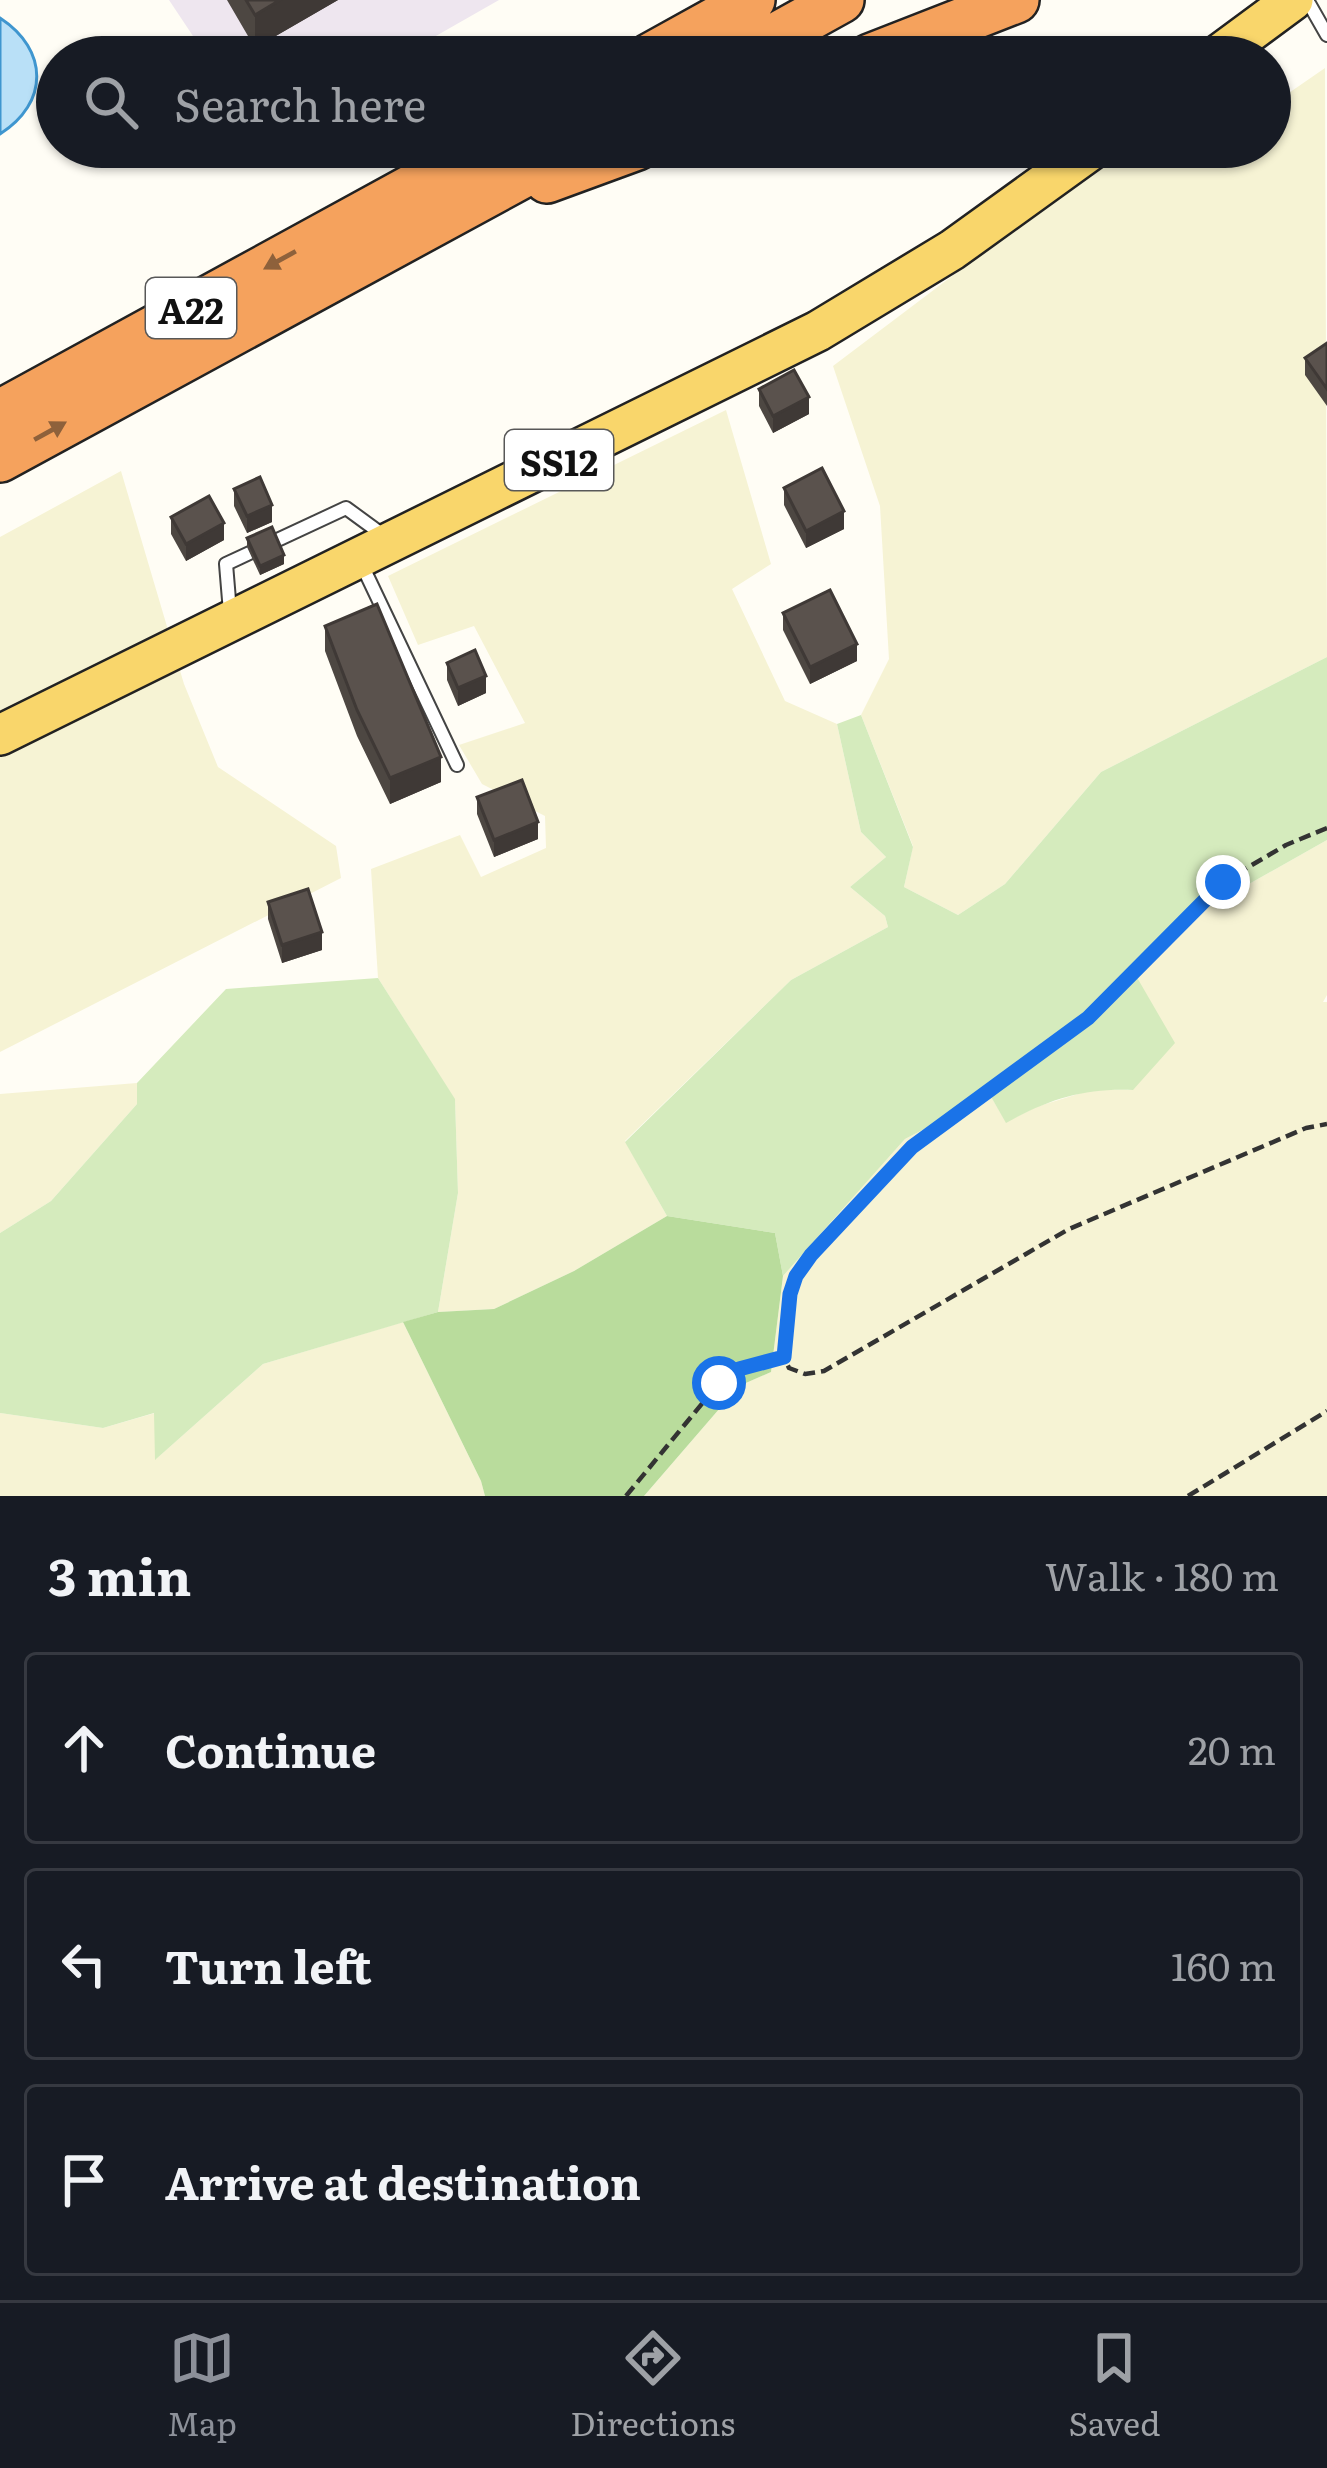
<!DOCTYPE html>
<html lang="en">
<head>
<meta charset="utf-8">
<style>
	:root { --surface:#171b24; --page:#20242c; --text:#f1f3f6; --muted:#9ea1a6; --line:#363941; --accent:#8c9099 }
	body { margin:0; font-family:Literata,serif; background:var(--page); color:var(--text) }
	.stop { position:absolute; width:36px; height:36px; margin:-27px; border:9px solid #1a73e8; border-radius:50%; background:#fff }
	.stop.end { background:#1a73e8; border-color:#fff; box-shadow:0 3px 12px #0008 }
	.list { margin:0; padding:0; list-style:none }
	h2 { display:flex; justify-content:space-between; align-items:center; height:156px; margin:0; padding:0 48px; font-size:51px }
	h2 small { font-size:39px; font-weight:400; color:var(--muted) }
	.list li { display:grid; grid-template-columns:78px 1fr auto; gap:36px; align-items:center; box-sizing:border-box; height:192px; margin:0 24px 24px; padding:0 24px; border:3px solid var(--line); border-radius:12px }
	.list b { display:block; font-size:45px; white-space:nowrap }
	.list em { font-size:39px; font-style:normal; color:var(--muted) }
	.icon { flex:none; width:66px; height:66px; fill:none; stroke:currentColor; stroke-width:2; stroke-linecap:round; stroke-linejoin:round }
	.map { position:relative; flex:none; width:1327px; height:1496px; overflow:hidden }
	.search { position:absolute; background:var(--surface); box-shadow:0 3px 9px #0004; left:36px; right:36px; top:36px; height:132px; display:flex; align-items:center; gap:30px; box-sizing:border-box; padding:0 42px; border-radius:66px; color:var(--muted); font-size:45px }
	.sheet { height:804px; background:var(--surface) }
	nav { display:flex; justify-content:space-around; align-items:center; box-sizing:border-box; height:168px; border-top:3px solid var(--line); background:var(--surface); font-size:33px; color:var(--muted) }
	nav a { display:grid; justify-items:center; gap:6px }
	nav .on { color:var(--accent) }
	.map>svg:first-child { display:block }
</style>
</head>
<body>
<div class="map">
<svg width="1327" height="1496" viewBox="0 0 1327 1496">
	<rect width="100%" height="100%" fill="#fffdf5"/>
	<path fill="#eee6ef" d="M169,0H499L399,57H207Z"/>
	<path fill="#f6f3d4" d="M1325,68L1327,657L1101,772L1005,884L958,915L904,887L913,846L861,715L889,659L880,506L833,366L1123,147H1175L1188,163L1212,147H1270V106Z
		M726,410L771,564L732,589L785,701L837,724L861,832L886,857L850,887L885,916L888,927L791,980L625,1141L667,1216L574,1271L494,1309L438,1312L458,1193L455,1100L378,978L371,869L460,835L481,877L546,848L545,816L482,784L459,745L525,723L474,626L418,645L388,576Z
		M121,471L184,684L218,767L336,846L341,878L0,1052V537Z
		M1327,840V995L1323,1002H1327V1496H644L739,1386L771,1372L783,1276L905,1139L990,1095L1006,1122L1036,1107L1094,1089L1133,1090L1135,974L1194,915Z
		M137,1083V1104L51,1201L0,1233V1094Z
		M403,1322L481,1481L485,1496H0V1413L103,1428L155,1413L156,1459L263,1364Z"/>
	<path fill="#d5ebbd" d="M1327,657V840L1194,915L1135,974L1175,1043L1133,1090C1084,1088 1049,1099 1006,1123L990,1095L905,1139L783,1276L775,1233L667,1216L625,1142L791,980L888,927L885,916L850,887L886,857L861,832L837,724L861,715L913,847L904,887L958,915L1005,884L1101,772Z
		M378,978L455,1099L458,1193L438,1312L263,1364L155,1460L154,1413L103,1428L0,1413V1233L51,1201L137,1104V1083L226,989Z"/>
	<path fill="#b9dc9c" d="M667,1216L775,1233L783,1276L771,1372L739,1386L644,1496H485L481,1481L403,1322L438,1312L494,1309L574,1271Z"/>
	<path fill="#b9e0f7" stroke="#3f96cf" stroke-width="3" d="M0,18C49,50 49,103 0,134Z"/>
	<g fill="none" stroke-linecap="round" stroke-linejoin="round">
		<defs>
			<path id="service" d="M1307,0L1327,35
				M362,565L457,765
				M230,612L226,564L346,508L387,538"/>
			<path id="primary" d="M1216,57L1293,0
				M0,735L818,331L952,250L1095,147"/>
			<path id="motorway" d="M649,57L752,0
				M738,57L841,0
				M870,57L1016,0
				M547,180L637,147
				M0,413L486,147
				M0,459L574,147"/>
		</defs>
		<use href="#service" stroke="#444" stroke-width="16"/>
		<use href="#primary" stroke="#222" stroke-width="44"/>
		<use href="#motorway" stroke="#222" stroke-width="50"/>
		<path stroke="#333" stroke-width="4.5" stroke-dasharray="12 6" stroke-linecap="butt" d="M1327,828L1286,845L1223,882L1088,1018L912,1147L796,1276L784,1357L789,1368L805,1374L824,1371L1069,1229L1306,1128L1327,1124
			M626,1496L719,1383L739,1369L784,1357
			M1188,1496L1327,1411"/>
		<use href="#service" stroke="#fff" stroke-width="12"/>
		<use href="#primary" stroke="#f9d66b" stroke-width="39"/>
		<use href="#motorway" stroke="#f5a25d" stroke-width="45"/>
	</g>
	<path fill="#4d4742" d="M227,0H338L255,48Z
		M1327,343V406L1305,375V358Z
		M759,389L809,414L773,433L759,406Z
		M784,488L844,529L806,548L784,505Z
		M234,489L272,522L247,533L234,506Z
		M171,517L224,540L186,561L171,534Z
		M247,538L284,564L260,575L247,547Z
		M783,613L857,661L810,684L783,630Z
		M325,626L441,782L390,804L357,736L325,651Z
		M447,663L486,693L458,706L447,680Z
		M477,797L538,839L494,857L477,814Z
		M268,902L322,950L282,963L268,919Z"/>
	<path fill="#3f3936" d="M280,0H338L255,48V15Z
		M809,397V414L773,433V416Z
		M272,505V522L247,533V516Z
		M844,511V529L806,548V531Z
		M224,523V540L186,561V544Z
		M284,555V564L260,575V566Z
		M857,644V661L810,684V667Z
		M486,676V693L458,706V688Z
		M441,757V782L390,804V778Z
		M538,822V839L494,857V840Z
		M322,932V950L282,963V945Z"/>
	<path fill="#5a524d" stroke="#3f3936" stroke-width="3" d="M246,0H280L255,15Z
		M1327,343V389L1305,358Z
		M794,370L809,397L773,416L759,389Z
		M822,468L844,511L806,531L784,488Z
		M260,477L272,505L247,516L234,489Z
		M209,496L224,523L186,544L171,517Z
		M272,527L284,555L260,566L247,538Z
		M830,590L857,644L810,667L783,613Z
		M377,604L441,757L390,778L357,710L325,626Z
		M475,650L486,676L458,688L447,663Z
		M522,780L538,822L494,840L477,797Z
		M308,889L322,932L282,945L268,902Z"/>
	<defs><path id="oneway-solid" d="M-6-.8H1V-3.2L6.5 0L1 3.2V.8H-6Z" transform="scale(3)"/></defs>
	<g fill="#8e613b">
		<use href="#oneway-solid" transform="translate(280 260) rotate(151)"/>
		<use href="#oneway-solid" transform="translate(50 431) rotate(-29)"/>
	</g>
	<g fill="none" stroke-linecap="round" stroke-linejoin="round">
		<path stroke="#1a73e8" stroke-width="15" d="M719,1383L739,1369L784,1357L790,1294L796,1276L811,1255L912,1147L1088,1018L1223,882"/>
	</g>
	<g text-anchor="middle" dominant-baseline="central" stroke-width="12" stroke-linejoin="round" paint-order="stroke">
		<g fill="#fff" stroke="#585858" stroke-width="3">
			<rect x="146" y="278" width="90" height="60" rx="9"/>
			<rect x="505" y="430" width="108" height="60" rx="9"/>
		</g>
		<g font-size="36" font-weight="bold" fill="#111">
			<text x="191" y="308">A22</text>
			<text x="559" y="460">SS12</text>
		</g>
	</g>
</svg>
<div class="stop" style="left:719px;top:1383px"></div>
<div class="stop end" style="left:1223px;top:882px"></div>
<div class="search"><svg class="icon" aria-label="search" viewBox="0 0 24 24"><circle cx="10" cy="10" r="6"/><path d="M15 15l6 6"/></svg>Search here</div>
</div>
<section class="sheet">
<h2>3 min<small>Walk · 180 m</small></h2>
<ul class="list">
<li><svg class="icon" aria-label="ahead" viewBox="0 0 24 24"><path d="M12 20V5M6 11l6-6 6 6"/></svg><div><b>Continue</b></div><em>20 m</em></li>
<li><svg class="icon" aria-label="left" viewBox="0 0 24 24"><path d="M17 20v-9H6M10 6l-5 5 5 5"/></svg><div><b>Turn left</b></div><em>160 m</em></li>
<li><svg class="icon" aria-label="arrive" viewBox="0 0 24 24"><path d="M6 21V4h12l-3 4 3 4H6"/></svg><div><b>Arrive at destination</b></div></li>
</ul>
</section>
<nav>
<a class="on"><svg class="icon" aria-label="map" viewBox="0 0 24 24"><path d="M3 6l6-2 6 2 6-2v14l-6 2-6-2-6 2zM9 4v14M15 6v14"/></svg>Map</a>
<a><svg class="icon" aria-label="directions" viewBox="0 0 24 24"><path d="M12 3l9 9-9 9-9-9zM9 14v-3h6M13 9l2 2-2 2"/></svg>Directions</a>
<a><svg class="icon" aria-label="saved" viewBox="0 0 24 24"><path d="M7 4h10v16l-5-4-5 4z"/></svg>Saved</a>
</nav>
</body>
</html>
